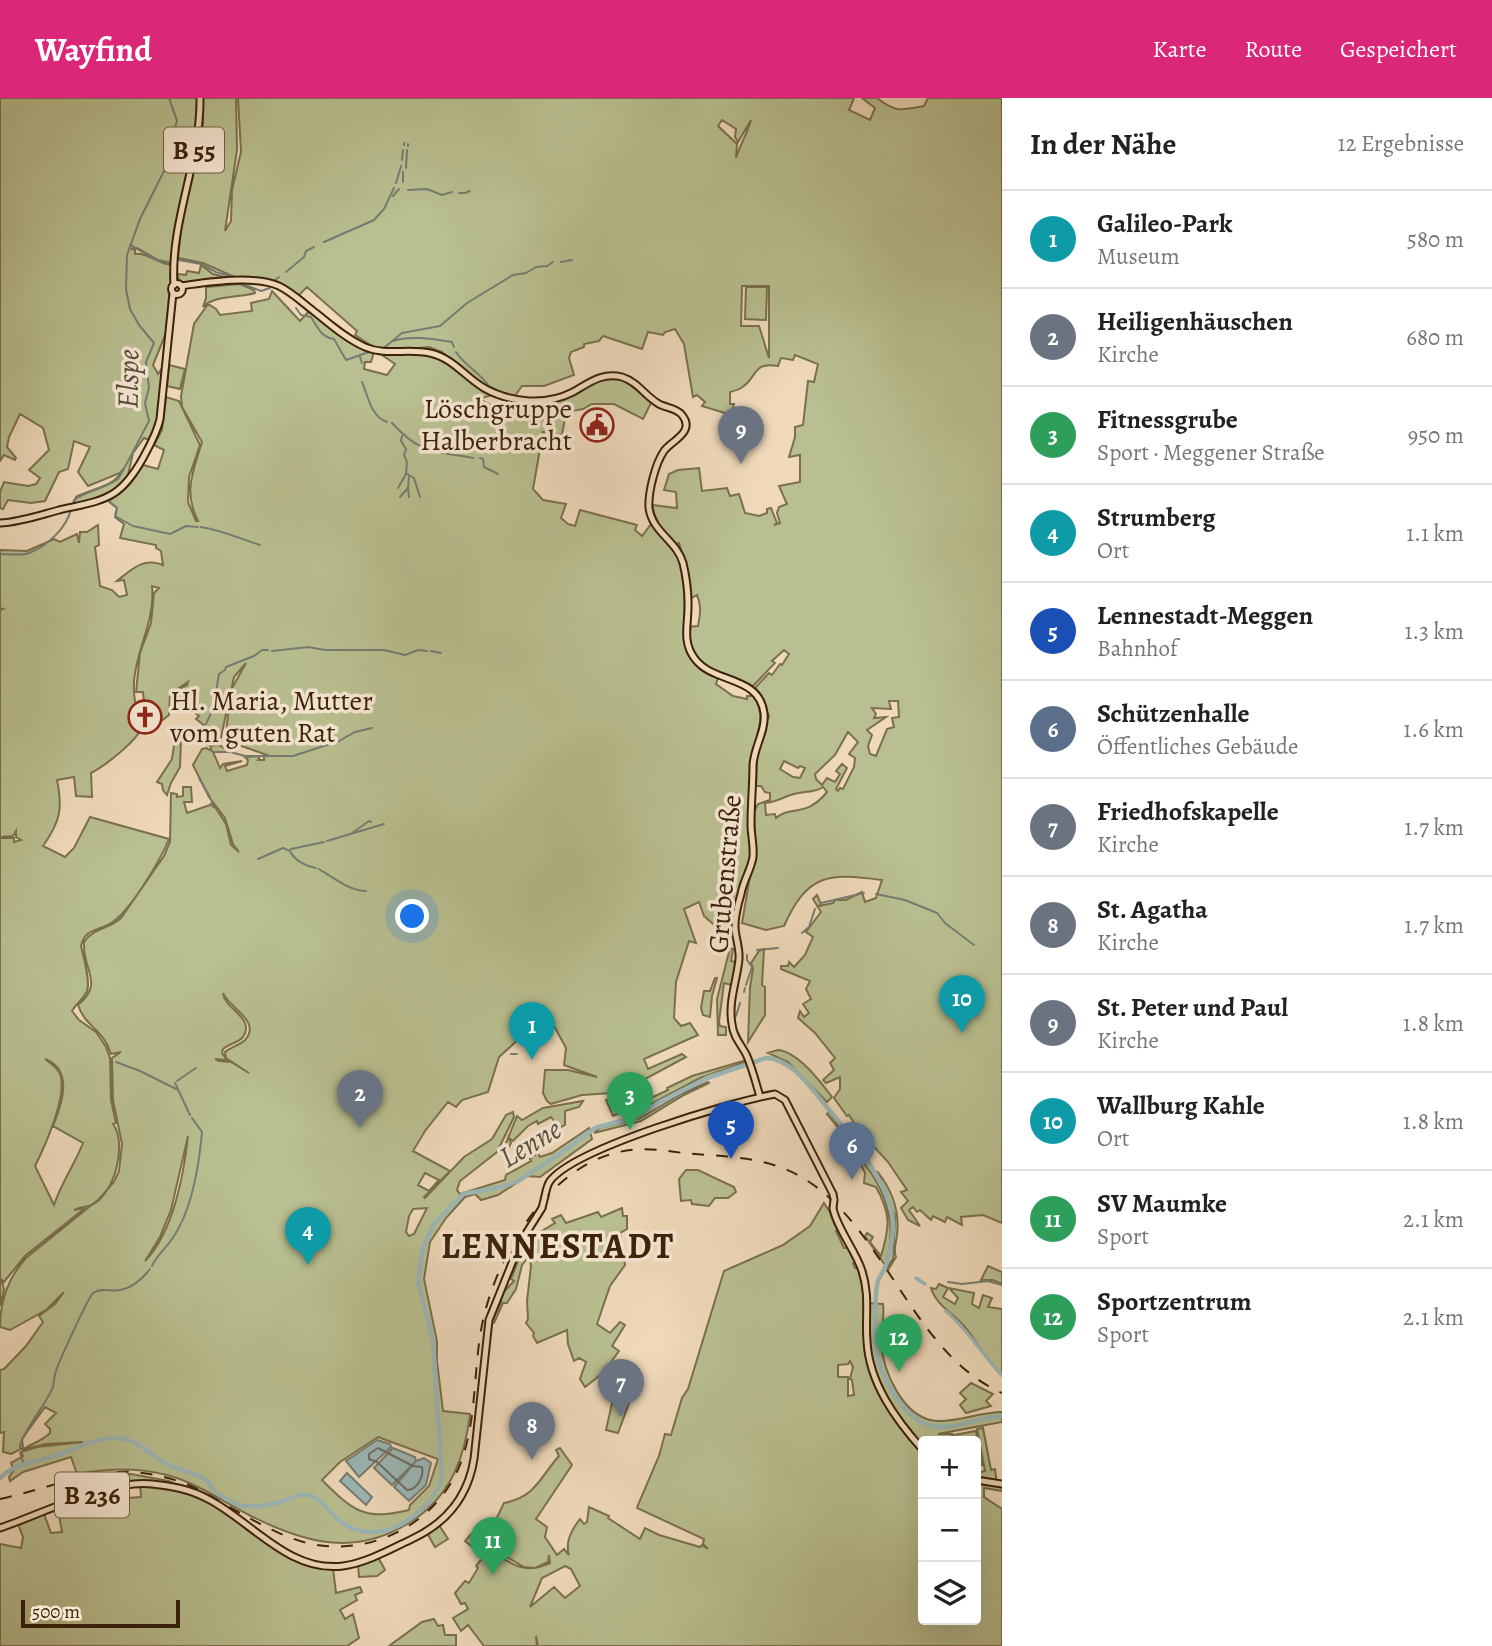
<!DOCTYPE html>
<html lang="de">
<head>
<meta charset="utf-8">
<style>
	:root { --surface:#fff; --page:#f6f6f6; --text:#222; --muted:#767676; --line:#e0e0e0; --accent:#db2777 }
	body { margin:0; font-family:Alegreya,serif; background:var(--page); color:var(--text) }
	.controls { position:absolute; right:21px; bottom:21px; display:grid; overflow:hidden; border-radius:7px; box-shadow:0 7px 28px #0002 }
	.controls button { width:63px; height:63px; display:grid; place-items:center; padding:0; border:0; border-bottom:2px solid var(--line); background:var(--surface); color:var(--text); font:35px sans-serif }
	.scale { position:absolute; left:21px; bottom:18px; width:159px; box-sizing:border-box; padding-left:7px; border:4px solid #3c2208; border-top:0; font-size:19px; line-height:24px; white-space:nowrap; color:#3c2208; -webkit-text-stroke:5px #f5e6d2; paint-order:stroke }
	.you { position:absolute; left:413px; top:819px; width:24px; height:24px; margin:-18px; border:5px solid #fff; border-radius:50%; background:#1a73e8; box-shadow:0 0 0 10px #1a73e833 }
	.badge { display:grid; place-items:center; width:46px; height:46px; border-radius:50%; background:var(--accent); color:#fff; font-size:23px; font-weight:700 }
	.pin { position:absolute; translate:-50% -58px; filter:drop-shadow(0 2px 4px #0008) }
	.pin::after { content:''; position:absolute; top:37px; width:24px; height:21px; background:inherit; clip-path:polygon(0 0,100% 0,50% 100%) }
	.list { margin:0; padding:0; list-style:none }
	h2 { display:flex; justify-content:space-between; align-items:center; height:91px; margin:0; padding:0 28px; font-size:30px }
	h2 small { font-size:23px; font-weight:400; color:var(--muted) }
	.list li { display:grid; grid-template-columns:46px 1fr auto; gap:21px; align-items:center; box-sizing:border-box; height:98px; padding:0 28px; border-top:2px solid var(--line) }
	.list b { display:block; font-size:26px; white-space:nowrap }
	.list p { margin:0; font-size:23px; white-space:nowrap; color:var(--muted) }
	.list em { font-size:23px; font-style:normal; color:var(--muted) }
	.icon { flex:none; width:38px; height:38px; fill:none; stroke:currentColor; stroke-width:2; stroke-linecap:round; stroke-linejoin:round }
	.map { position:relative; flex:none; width:1002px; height:1548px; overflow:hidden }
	header { display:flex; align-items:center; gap:42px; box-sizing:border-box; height:98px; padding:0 35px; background:var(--accent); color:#fff }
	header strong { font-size:33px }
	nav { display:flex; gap:38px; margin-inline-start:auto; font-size:24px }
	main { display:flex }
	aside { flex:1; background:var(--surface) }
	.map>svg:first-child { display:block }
</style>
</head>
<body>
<header>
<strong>Wayfind</strong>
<nav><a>Karte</a><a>Route</a><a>Gespeichert</a></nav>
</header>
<main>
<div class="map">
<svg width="1002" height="1548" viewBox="0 0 1002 1548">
	<rect width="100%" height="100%" fill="#efd9ba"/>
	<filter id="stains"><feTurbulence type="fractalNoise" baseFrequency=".00286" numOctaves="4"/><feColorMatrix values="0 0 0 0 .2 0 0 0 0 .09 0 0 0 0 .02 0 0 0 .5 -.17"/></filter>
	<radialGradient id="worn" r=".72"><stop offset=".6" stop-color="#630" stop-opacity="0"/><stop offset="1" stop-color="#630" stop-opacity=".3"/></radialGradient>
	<path fill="#b9bf90" stroke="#7a704c" stroke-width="2" fill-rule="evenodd" d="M0,0H197C197,55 177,110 171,165L158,162L137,150L132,151L135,152V156C147,154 158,166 171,167L172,185L170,189L166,235L153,267L158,276L163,269L157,327L149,342L144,340L133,355L127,381L123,388L105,398L73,407L76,399C93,390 116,389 124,370L120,375L88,388L78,374L90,349L74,343L68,371L59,374L45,403L31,405L8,402L3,411L0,410V394L4,384L28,388L36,386L40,380L29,372L49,352L43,330L20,316L9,339L7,349L16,360L15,362L4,357L0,363Z
		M203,0H236L237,52L225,133L231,123L232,92L241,54L238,0H854L849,12L870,22L875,10L862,0H877C896,15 902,12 924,8L928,0H1002V1125L983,1117L961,1119L962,1127L947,1119L945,1124L933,1118L931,1122L920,1112L917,1114L913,1109L909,1112L920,1128L908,1122L901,1110L908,1103L901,1094L907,1092L888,1064L866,1040L864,1041L849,1017L847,1018L834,1000L840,991V979L826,985L823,982L834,972L830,965L835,960L815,935L798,920L800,913L804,919L809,915L803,906L811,901L806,891L810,883L781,871V868H788L789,864L794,869L805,857L813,839L806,834L821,814L813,801L817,797L821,806L819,808L833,805L835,802H846L862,794L865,804L876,800L882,782C828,775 808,775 784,828L766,832L742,825L755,749L754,714L758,706L770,702V695L765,694L761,688H756L757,655L766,620L768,621L769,618L755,590L769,575L772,577L780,566L782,567L789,556L784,552L772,563L775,565L753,588C747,586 743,583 737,581C705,569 691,567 687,529L698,528C700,517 702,508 697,497L690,501L685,464L679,445L676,446C663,434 655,424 652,407L677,410L676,394L664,392L669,376L678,372L699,370L702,393L727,390L730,398L739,396L745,415L759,418L767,415V411L771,410L777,425L774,427L780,425L777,415L779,409L787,406L779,388L800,384V357L789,359L795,339V329L803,327L808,283L814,284L818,266L795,257L793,262L781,260L778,268C752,263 758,280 741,290C738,292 734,293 730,294V306H734L731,317L702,308L705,304L697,297L693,299L684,246L675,231L665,234L663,237L648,234L642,251L603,238L599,243L584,246V249L571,254L569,260L574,277L544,288H522L514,299L497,295L476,282L442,254L429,249L390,253L375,250L355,237L357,233L307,189L298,198L283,188L260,181H239L203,165L178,160L183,114L203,28ZM722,22L736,31L735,39L738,44L751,22C747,36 740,47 736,60L737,46L718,28ZM742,188H769V260L759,228H741ZM889,603H898L899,619L892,620L894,629L887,631L876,658L870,656L868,648L872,637L867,632L886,619L874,620L876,616L872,610L891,611ZM848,634L858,644L849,656L855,660L854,669L843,691L840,690L838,693L836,691L847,670L842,666L836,673L840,676L835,684L827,680L822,687L816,681L815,676L835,657ZM784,663L798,670L800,668L805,670L800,680L793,679L780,671ZM823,689L827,694C806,720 791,707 776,720L775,716L766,717L765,705C777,704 783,699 794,696C804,693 815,695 823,689Z
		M201,167L213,176L236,182L186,186L179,182L177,176L186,177L187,173L199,175Z
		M240,186L254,192L255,195C239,200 214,197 203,209L206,200V189Z
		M746,189H767L766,222L745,221Z
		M272,193L300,223L310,212L374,254L371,264H365L364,271L387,277L395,266L382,257C394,257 408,255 421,256C448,259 470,283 492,297L479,301L507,316L526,318L528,304C544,303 561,303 576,296C583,293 588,287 594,284C617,272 636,288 652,303L643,321L614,306H592L583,311L566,314L562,337L543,334L533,391L543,402L566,406L561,420L568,426L575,428L580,412L637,427L635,432L642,438L651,426C660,437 673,447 679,460C697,497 662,565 718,580L716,586L733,598L747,601V598H754C769,625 754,638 751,665V758L733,814L730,841L704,818L699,804L684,811L696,845L689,843L676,884L674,920L681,928L690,925L698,937L644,961L648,971L682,956L686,959L645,981L647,990H634L613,997L612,995L582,997L551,1006L547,1003L543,995L545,972H568L597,979L564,967L566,950L553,926L530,931L499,959L488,994L462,1002L456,1009L448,1004L425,1033L413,1053L450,1073L424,1099L425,1100L464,1059L492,1041L506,1017L513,1014L514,1019L497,1054L460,1083L457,1092L460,1096L505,1082L506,1077L531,1063L530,1061L538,1055L540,1059L552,1055L589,1030L592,1041L540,1079L527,1078L498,1097L481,1102L475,1096L465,1099L446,1120L430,1144L424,1181L437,1243V1263L443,1313L470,1316C465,1359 451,1396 415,1421C358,1460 306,1446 249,1417C222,1403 197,1385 167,1377C136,1369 108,1370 77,1376L71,1359L23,1374L10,1383L9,1379L14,1372L11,1365L23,1358L21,1354L37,1349L83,1344L46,1346L22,1352C31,1346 42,1343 50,1335V1331L45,1326L56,1315L45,1309L22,1341L23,1350L11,1356L3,1354L4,1334L0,1335V1272L4,1271L26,1248L43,1224L39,1218L55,1206L64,1194L46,1212L10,1232L0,1229C0,1202 8,1180 26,1160L99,1101L114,1084L119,1073L122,1046L113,1002L112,960L121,954L111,956C103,930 85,929 78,907C105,885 82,872 84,844C93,830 110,831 121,820L164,758L170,744L171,695L177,696V699L183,698V689H191L192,704H184L187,715L213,706L226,726L231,747L239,754L233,746L225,720L209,699L193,667L202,651L206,650L212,653L210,648L219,647L230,654H213L220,670L223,666L242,663L225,668L227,673L247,667L248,662L245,659L260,658L258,662H264V658L267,657L225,642L231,592L246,565L234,579L220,644L207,647L206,629L196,621L199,618L195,615L191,599L180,600L177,593L187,587L188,584L170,596L169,617L155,628L148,626L141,616L145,615L143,594H136L140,555L151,525L154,495L159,490L152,488C157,531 122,570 138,614L135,616L140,617C142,622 143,623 142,628C139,642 103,669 91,675L92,699L76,698L74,679L57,682C63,711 60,724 43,748L65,759L74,750L90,719L169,741C161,761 132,810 114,823C102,833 85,829 81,848C83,858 92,887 86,895C82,903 76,905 72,913L79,922L96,934L106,949L110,960L111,1002L116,1025L113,1026C128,1046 114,1100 89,1108C83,1109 80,1109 74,1112L85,1110L25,1158L4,1184L1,1181L4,1191L0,1208V740H14V744L21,742L16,739V733L13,738L0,739V512L3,511L0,510V452L27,453L54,441L60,444L77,436L79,445L80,434H87L98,427L99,447L95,449L100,488L112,492L119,499L127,497L124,482L117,483C132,471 144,459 163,467L161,453L156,450V447L120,440L124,426L115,419L117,410L108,403C126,394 133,383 143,367L158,371L164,352L154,347L162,332L166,299L179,303L200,347L189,379L188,404L196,423H198C183,394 193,374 202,344L182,309L181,298L194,226L208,206L216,211L220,217L252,213L251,205L269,201ZM223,895C229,910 262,923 245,942C240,947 231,949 225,954L226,960L249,975L231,964L219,963L215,961L227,962L222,955L223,951C228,946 238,945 243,939C256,920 224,911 223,895ZM45,961C74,972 62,1006 53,1028L83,1045C75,1066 61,1085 54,1107L35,1068C45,1048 68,997 60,976C57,969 50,965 45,961ZM188,1038C184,1076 173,1135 145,1163L160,1139L171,1112ZM425,1075L439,1082L429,1093L418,1087ZM427,1110L414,1136L409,1138L406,1134L409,1118L413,1111ZM378,1339L438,1361L429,1388L410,1407L409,1412C364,1423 353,1413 322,1382L340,1364Z
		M169,267L185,271L180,291L167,288Z
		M175,641L181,643L180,669L171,685L167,697L163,692L162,686L157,684L172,661Z
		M730,850L733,851L731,863L737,864L732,887L724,885L719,924L720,928L726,929V937H718L717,901Z
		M764,851L762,887L765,889V917L748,944L750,890L753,870L751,865L759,853Z
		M715,880H717L712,898L710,919L703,917L701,910L704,893H710Z
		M778,952C798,954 820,983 832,999L827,1004L788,964L768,955Z
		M743,963L746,964L700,980L640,1012L638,1006L668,992L667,990L692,978Z
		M708,984L709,985L684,997L641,1023L594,1035L600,1030L640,1020L683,995Z
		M626,994L633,1009L613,1018L606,1002Z
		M583,1003L579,1009L565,1013V1027L559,1030L551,1019L538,1026L537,1023L528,1028L513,1043L509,1040L511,1045L505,1057L504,1050L517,1018L522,1022L543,1010Z
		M829,1014L863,1063L859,1065L854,1057L845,1061L843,1057L850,1053L835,1035L840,1032L827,1016Z
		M864,1065C887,1095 898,1130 885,1167L865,1138L867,1135L873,1139L870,1144L881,1158C890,1129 891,1116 876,1089L864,1085L865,1075L861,1067Z
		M686,1072H698L734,1089L736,1094L728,1100H715L709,1108L692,1106L691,1102L681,1103L679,1081Z
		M877,1073C893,1093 900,1113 897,1137C896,1146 893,1151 896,1159L888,1172L887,1170L893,1160L895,1118Z
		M824,1105L840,1130L836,1133L844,1150H849L855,1164L853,1165L855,1170H859L865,1205L883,1206C885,1219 881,1231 881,1244C883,1273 903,1321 937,1323C959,1324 980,1314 1002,1314V1324L938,1336H952L953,1343H923V1522H976V1375L985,1373L977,1331L983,1330L991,1372L995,1371L997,1387L1002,1388V1393L984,1390V1399L1002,1411V1548H538L536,1538L537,1548H484L468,1527L461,1533L453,1520L468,1511L465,1505L461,1506L455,1495L465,1483L469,1485L478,1470L476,1468L489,1452C512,1465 523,1478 550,1465L549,1457L548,1464L535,1470L524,1469L485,1446L480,1455L465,1443L471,1436L479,1442L481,1439L488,1438L504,1405C536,1399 540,1379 559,1358L556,1352L560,1350L572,1367L536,1421L547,1429L545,1439L557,1457L564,1451L569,1457C565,1445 572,1431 580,1421L584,1426L587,1424L589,1409L609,1418L608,1420L640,1441L645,1430L659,1437L700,1449L702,1447L708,1451L703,1446L704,1441L637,1410L638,1407L659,1358L665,1336L671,1337L682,1300L688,1291L724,1173L783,1147L810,1128ZM850,1263L853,1269L850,1281L852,1282L854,1297L848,1298V1279H838V1267L848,1266ZM565,1468L571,1471L580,1488L565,1500L554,1489L530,1509L542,1480Z
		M622,1110L623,1118H627V1131L620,1135L625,1167L610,1188L597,1226L610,1235L620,1224L625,1227L612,1248L619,1253L603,1275L585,1289L580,1281L586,1264L579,1260L574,1263L568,1246L567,1232L537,1245L533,1238L534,1235L526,1225L528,1221L527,1203L531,1168L529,1158L522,1167L516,1191L507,1205H503L494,1225H491L501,1204L502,1196L514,1183L511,1181L524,1148L537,1136L555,1125L552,1121L561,1117L566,1125L598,1114L601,1119Z
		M988,1168L1002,1174V1186L993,1182H981Z
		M939,1186L948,1190L943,1199L955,1206L958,1200L949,1190L974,1195L972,1206L979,1210L983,1197L992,1200L988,1209L1002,1211V1278C986,1261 978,1245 964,1228C953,1215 936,1207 931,1190L936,1191Z
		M971,1285L993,1296L986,1303L991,1308L966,1315L960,1307L966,1301L960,1295Z
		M615,1292L632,1297L618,1335L606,1332Z
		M976,1333L982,1367L976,1369V1343H955L954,1337Z
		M131,1376L169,1383L186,1391L141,1384H127L59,1406L57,1402L74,1395L70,1383L93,1378Z
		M140,1386L165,1388L204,1399L283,1454L333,1470L336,1495L360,1489L362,1494L355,1497L357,1502L340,1512L345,1521L353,1516L359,1540L347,1548H0V1446L21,1450L23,1439L18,1426L44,1416L51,1435L62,1434L58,1411L80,1403L83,1412L93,1405L113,1396L116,1401L141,1399Z
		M439,1427L448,1441L435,1449L427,1435Z
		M378,1459L385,1472L377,1478L359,1479L358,1467Z
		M434,1521L438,1528L443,1527L445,1537H456V1548H389L422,1524Z"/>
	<path fill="#9cb8b8" stroke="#767c72" stroke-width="2" d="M377,1342L390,1346L391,1349L359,1379L346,1363Z
		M393,1350L415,1359L416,1363L424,1360L431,1365L426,1387L409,1403L394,1389L416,1363L392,1387L374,1370Z
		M347,1375L372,1399L366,1407L340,1383Z"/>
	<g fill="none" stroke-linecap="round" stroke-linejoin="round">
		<path stroke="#6c6d60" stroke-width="2" d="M378,1350L413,1368L422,1369C424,1379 417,1392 407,1392L377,1364L369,1361V1356Z"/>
		<path stroke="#767c72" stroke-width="2" d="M404,47V45
			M408,48V46
			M402,62L403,52
			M406,70L407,52
			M403,74V84
			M396,85L401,68
			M408,92L427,91L442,97L452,94
			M459,95H465L470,93
			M393,98L399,91
			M324,144L374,122L384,111L394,90
			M130,147L159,163L170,164
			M179,162L201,166L216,174L233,179
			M561,164L572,162
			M286,174L304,159L306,153L314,149
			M274,183L279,179
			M243,186L261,193L270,190
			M296,210L301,217L311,219C318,230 321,239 334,241L346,262L369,254
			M393,243C411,237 433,241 452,244L454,249
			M385,249L402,235L440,228L467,205L513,177L526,175L536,169L547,168L553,164
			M456,254C465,268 479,274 488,287
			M360,259L362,265
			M362,284C368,298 371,319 387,324
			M392,325C421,357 435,353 473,360
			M402,338L401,343L406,351L404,357L407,364L406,375L414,380L420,399
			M480,360L483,361L484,369L498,376
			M398,390L406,376
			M408,390L409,399
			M400,399L408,390L409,378
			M102,405L108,402L117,410L115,418L133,428L170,436L186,428L198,429
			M73,406L74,402C87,393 104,391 118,381C121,378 144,332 149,323L145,305L149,290L146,264L154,245L139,227L130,211L126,191L127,157L140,121L168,65L171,43L177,23L169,0
			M201,429C221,432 241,441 260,447
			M0,456C9,456 21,458 29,455C46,449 67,430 71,411
			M272,553L308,549L325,552H384L405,557L418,552L427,553
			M431,553L441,555
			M206,644L205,628L213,611L219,576L225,572L226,569L254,558L262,552H268
			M214,654H230L245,658H293L339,643L355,634L372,630
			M199,680L210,699
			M211,705L213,709
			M352,735L369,723L371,724
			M327,743L384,726
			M291,751L324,744
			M258,761L283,750L290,753C294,762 305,768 316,770
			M319,771C332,779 350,793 366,793
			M876,796L905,802L937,815L945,825L974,847
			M821,805L864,795
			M802,835L809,829L815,811
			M757,852L778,850
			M746,887L752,869L747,862V857
			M744,894L745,890
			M736,918L740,905
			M511,956H517
			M116,964L140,973L178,992
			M177,983L196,970
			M175,985L190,1017
			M152,1168C157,1157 165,1151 172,1141C192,1113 199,1068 202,1034L192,1020
			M948,1184L962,1186L988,1183L1002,1187
			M20,1350C19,1339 47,1305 53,1289C54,1284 54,1278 56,1273C59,1263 89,1198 93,1195C102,1189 111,1194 120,1192C132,1190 143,1180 150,1171
			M20,1355L24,1366"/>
		<path stroke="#9cb8b8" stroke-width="3.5" d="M891,1142V1157
			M916,1180L925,1186
			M946,1213C968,1232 982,1256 1002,1277"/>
		<path stroke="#9cb8b8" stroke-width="4.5" d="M0,1380C15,1365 35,1364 54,1358C77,1351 105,1333 131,1343C144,1348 154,1359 166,1366C178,1372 195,1374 206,1382C211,1385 209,1386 212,1390C217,1397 231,1404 239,1407C249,1410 266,1408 276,1405C288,1403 300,1393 312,1398C324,1403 332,1419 344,1426C382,1449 427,1418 442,1382L433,1242L418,1184L423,1150L434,1126L463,1096L502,1089L518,1083L561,1055L595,1030L636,1019L658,1005L707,980L766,960C791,960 811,990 826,1008C847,1033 883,1079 891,1111C895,1126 892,1149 887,1164C885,1171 881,1176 878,1183C875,1193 876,1204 875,1215C874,1246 875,1264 891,1291C900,1306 911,1322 929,1327C952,1334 978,1319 1002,1318"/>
		<defs>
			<path id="major" d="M171.5 191a5.5 5.5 0 1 1 11 0a5.5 5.5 0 1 1-11 0Z
				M174,187C170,123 201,63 200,0
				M181,188C208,184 254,177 279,188C293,195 304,206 316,215C331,227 347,241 365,249C386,258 408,250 430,255C453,260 465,279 484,290C511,305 546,308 573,294C589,285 602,274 622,279C638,284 645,298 659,306C666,310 677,310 682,317C696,334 671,343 664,353C655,366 648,395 649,410C652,434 677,443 683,465C686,478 688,491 688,504C689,525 681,543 695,561C714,586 759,577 764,615C766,633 754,649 753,667C753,686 751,706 751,726C751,737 754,747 753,759C751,772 743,783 741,796C738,806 735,818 735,828C735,839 740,850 739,861C737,883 728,903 732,926C733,938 740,945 746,956C752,969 756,985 760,999
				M0,425C20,424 40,417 59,412C103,402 119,403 143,360C150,347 157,335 160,321L173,195
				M545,1098C546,1093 547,1087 550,1083C575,1050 731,1004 775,996L785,1002L833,1096L834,1102
				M833,1110C836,1129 856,1153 862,1173C870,1197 865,1219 867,1243C869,1285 896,1322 923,1352
				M976,1382L1002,1386
				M0,1430C42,1416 110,1381 152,1386C171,1388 190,1391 208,1401C251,1423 289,1475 343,1468C366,1465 391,1451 412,1441C446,1425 468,1399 474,1361L489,1222L520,1145L542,1110"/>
		</defs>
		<use href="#major" stroke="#3c2208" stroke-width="9"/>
		<use href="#major" stroke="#efd9ba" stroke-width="5"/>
		<path stroke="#3c2208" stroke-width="2" stroke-dasharray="12 12" stroke-linecap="butt" d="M0,1401C74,1385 110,1357 189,1387C230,1406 271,1439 317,1447C381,1457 446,1418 464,1355C476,1316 474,1273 481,1232C493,1164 545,1070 619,1054C640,1049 662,1052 683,1055C714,1058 748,1058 777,1068C880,1103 903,1251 1002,1295"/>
		<defs>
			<path id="major-bridge" d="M542,1110L545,1098
				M833,1110L834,1102"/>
		</defs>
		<use href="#major-bridge" stroke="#3c2208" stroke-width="9" stroke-linecap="butt"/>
		<use href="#major-bridge" stroke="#efd9ba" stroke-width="5"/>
	</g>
	<defs>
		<symbol id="civic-ring" viewBox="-11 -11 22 22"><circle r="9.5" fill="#f5e6d2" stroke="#8f2418" stroke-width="1.5"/><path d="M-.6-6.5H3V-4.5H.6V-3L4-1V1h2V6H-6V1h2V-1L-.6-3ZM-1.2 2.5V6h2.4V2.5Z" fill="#8f2418"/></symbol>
		<symbol id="church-ring" viewBox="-11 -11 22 22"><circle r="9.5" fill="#f5e6d2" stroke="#8f2418" stroke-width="1.5"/><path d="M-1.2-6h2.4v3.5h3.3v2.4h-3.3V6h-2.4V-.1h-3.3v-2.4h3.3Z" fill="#8f2418"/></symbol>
	</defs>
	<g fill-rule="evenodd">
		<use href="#civic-ring" x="578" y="308" width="38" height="38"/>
		<use href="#church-ring" x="126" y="600" width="38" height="38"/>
	</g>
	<g text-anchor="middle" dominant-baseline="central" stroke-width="7" stroke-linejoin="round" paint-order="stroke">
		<g fill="#f5e6d2" stroke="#745d45" stroke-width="2">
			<rect x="164" y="29.5" width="60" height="45" rx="5"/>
			<rect x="55" y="1374.5" width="74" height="45" rx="5"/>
		</g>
		<g font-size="26" font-weight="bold" fill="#3c2208">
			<text x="194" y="52">B 55</text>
			<text x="92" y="1397">B 236</text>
		</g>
		<g font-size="28" fill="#3c2208" stroke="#f5e6d2" text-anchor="end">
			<text x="572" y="311">Löschgruppe<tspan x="572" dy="32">Halberbracht</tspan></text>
			<text x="170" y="603" text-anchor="start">Hl. Maria, Mutter<tspan x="170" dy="32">vom guten Rat</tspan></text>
		</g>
		<g font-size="28" fill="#3c2208" stroke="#f5e6d2">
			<text transform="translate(725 776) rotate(-85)">Grubenstraße</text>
		</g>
		<g font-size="30" font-style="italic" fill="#594f3d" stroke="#f5e6d2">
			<text transform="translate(128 281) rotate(-89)">Elspe</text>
			<text transform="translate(530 1045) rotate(-31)">Lenne</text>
		</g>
		<g font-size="35" font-weight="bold" letter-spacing="2" fill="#3c2208" stroke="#f5e6d2">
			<text x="558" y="1148">LENNESTADT</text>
		</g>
	</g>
	<rect width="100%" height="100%" filter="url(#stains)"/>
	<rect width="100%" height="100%" fill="url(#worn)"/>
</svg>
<div class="controls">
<button>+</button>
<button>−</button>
<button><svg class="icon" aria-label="layers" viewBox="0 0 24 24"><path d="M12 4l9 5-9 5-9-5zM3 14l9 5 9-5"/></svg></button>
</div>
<div class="scale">500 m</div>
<div class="you"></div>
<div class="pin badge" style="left:532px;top:962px;background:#0f9aa8">1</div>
<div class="pin badge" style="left:360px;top:1030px;background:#6b7280">2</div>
<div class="pin badge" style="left:630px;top:1032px;background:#2e9e5b">3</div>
<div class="pin badge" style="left:308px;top:1167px;background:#0f9aa8">4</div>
<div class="pin badge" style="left:731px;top:1061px;background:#1a4fb4">5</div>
<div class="pin badge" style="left:852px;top:1082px;background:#5c6f8a">6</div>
<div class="pin badge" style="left:621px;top:1319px;background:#6b7280">7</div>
<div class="pin badge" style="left:532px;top:1362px;background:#6b7280">8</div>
<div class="pin badge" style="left:741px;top:366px;background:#6b7280">9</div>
<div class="pin badge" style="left:962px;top:935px;background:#0f9aa8">10</div>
<div class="pin badge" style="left:493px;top:1477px;background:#2e9e5b">11</div>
<div class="pin badge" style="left:899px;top:1274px;background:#2e9e5b">12</div>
</div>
<aside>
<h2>In der Nähe<small>12 Ergebnisse</small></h2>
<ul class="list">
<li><span class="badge" style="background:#0f9aa8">1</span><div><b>Galileo-Park</b><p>Museum</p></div><em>580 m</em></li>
<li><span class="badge" style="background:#6b7280">2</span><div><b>Heiligenhäuschen</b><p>Kirche</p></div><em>680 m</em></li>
<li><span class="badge" style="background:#2e9e5b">3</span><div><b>Fitnessgrube</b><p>Sport · Meggener Straße</p></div><em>950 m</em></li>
<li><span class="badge" style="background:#0f9aa8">4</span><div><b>Strumberg</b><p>Ort</p></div><em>1.1 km</em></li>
<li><span class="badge" style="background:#1a4fb4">5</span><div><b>Lennestadt-Meggen</b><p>Bahnhof</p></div><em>1.3 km</em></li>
<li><span class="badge" style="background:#5c6f8a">6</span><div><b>Schützenhalle</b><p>Öffentliches Gebäude</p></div><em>1.6 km</em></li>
<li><span class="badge" style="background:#6b7280">7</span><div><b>Friedhofskapelle</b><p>Kirche</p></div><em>1.7 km</em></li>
<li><span class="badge" style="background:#6b7280">8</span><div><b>St. Agatha</b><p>Kirche</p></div><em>1.7 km</em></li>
<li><span class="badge" style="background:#6b7280">9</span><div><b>St. Peter und Paul</b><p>Kirche</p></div><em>1.8 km</em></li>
<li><span class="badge" style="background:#0f9aa8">10</span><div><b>Wallburg Kahle</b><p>Ort</p></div><em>1.8 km</em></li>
<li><span class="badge" style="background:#2e9e5b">11</span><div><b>SV Maumke</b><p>Sport</p></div><em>2.1 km</em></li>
<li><span class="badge" style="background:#2e9e5b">12</span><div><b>Sportzentrum</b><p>Sport</p></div><em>2.1 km</em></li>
</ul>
</aside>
</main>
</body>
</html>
